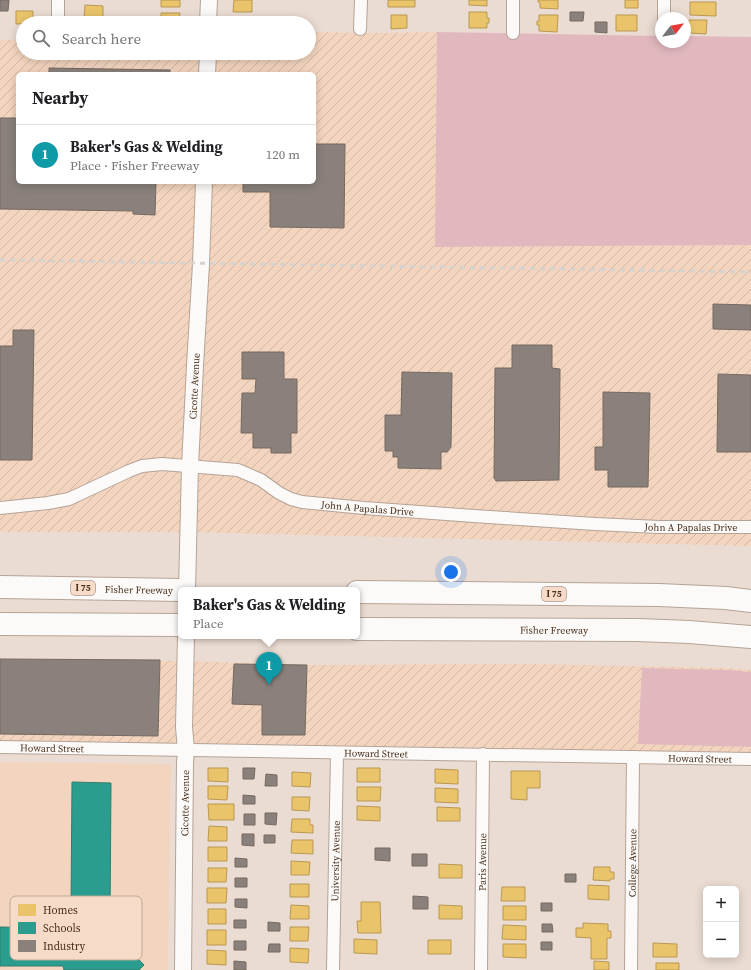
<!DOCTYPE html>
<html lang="en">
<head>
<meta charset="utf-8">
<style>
	:root { --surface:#fff; --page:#f6f6f6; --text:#202124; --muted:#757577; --line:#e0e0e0; --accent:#2563eb }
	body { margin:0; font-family:"Source Serif 4",serif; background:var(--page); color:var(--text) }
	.controls { position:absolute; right:12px; bottom:12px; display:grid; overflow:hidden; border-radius:6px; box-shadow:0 2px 10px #0003 }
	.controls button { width:36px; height:36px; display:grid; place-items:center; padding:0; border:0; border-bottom:1px solid var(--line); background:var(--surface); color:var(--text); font:20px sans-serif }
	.compass { position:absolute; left:655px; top:12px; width:36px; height:36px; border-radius:50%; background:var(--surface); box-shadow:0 2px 10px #0003; rotate:59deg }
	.you { position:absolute; left:451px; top:572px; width:14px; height:14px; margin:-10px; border:3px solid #fff; border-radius:50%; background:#1a73e8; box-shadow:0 0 0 6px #1a73e833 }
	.badge { display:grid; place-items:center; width:26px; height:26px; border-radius:50%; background:var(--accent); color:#fff; font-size:13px; font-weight:700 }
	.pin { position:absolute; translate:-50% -33px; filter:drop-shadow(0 1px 2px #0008) }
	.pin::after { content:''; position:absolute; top:21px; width:14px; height:12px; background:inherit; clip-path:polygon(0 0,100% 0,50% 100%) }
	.popup { position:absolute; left:178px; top:587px; width:182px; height:52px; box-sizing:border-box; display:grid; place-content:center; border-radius:6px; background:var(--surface); filter:drop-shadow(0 1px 3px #0005); font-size:13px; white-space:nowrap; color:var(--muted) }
	.popup b { font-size:15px; color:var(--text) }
	.popup::after { content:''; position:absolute; left:50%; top:100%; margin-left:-8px; border:8px solid transparent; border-top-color:var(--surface) }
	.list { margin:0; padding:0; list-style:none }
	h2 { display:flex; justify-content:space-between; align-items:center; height:52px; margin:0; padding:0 16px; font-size:17px }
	h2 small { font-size:13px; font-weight:400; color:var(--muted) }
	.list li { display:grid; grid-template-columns:26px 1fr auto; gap:12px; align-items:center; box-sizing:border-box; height:60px; padding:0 16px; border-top:1px solid var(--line) }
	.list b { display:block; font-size:15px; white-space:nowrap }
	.list p { margin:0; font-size:13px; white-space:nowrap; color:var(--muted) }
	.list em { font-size:13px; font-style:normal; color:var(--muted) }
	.icon { flex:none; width:22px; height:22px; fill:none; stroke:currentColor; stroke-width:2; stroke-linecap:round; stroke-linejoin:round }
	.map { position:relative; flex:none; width:751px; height:970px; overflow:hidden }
	.search { position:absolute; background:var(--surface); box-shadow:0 2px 10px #0003; left:16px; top:16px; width:300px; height:44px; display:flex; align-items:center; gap:10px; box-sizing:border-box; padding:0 14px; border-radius:22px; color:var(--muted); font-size:15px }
	.panel { position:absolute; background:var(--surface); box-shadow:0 2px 10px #0003; left:16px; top:72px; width:300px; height:112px; border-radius:6px }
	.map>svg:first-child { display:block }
</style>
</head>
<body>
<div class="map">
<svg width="751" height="970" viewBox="0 0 751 970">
	<defs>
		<pattern id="industrial-furrows" width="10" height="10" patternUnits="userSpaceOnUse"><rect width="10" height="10" fill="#f3d5bf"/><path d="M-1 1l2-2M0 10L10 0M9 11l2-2" fill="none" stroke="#d2b7a4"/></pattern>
	</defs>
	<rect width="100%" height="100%" fill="#eadcd2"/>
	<path fill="#f3d5bf" d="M0,762L171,764L168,970H0Z"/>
	<path fill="url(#industrial-furrows)" fill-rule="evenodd" d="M309,32L373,33L437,32L436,247L751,245V546L188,532H0V40H23V53H309ZM18,74H314V182H18Z
		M0,659L186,661L307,665L531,664L729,668L751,670V759L0,747Z"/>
	<path fill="#e2b8bf" d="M437,32L661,36V42H685V36L751,37V245L435,247Z
		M642,668L729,670L751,672V747L638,744Z"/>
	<path fill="#e9c46a" stroke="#b99853" d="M161,0H180V7H161Z
		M234,0H252V12H233Z
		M388,0H415V7H388Z
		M469,0H487V6L469,5Z
		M538,0H558V9L540,8V3L538,2Z
		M625,0H638V8H625Z
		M690,2H716V16L690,15Z
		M85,5L103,6V19H84Z
		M16,11H33V23L16,24Z
		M469,12H487V18H489V23H487V28H469Z
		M161,13H180L179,23H161Z
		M391,15H407V28L391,29Z
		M539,15H558L557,32L539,31V25H537V21H539Z
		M616,15H637V31H616Z
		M689,20H707L706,34L689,33Z
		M208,768H228V782L208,781Z
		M357,768H380V782H357Z
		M435,769L458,770V784L435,783Z
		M511,771H540V788H527V800L511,799Z
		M292,772L311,773L310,787L292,786Z
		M208,786H228L227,800L208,799Z
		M357,787H381L380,801H357Z
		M435,788L458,789V803L435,802Z
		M292,797H310L309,811L292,810Z
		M208,804H234V820H209Z
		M357,806L380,807V821L357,820Z
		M437,807L460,808V821H437Z
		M292,819H310V825H313V833L291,832Z
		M209,826L227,827V841H208Z
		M292,840H313V854L291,853Z
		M208,847H227V861H208Z
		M291,861L310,862L309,875H291Z
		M439,864L462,865V878H439Z
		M594,867H610V872H614V879H610V881L593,880Z
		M208,868H227L226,882H208Z
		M290,884H309V897H290Z
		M588,885L609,886V900L588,899Z
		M502,887H525V901H501Z
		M207,888H227L226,903H207Z
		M361,902H380L381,933H358L357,921H361Z
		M291,905L309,906V919H290Z
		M439,905L462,906V919H439Z
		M503,906H526V920H503Z
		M208,909H226V924H208Z
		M583,923L608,924V931H611V938H607V959H591V938L576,937V928H583Z
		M503,925L526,926V940L502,939Z
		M290,927H309L308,941H290Z
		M207,930H226V945H207Z
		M354,939L377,940V954L354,953Z
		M428,940H451V954H428Z
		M653,943L677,944V957H653Z
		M503,944H526V958L503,957Z
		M290,948L309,949L308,963L290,962Z
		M207,950L226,951V965L207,964Z
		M594,961L609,962V970H594Z
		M656,963H679V970H656Z"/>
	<path fill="#2a9d8f" stroke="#337c6c" d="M72,782L111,783L110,921L116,925L118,928V932L117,937L144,965L139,970H64L63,966H0V927L48,928L71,905Z"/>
	<path fill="#8a817c" stroke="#76695f" d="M0,0H9L8,11H0Z
		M570,12H584L583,21H570Z
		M595,22H607V33L595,32Z
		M49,68L170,70V74H49Z
		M0,118H18V182H156L155,215L133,214V211L0,209Z
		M314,144H345L344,228L270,227V192H243V182H314Z
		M713,304L751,305V330L713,329Z
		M13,330H34L32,460H0V346H13Z
		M512,345H552V368L560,369L559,480L496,481L494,478L495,368H512Z
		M242,352H284V379H297V433H291V453H271V448H253V433H241L242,393H255L256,379H242Z
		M402,372L452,373L451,447L447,452H441V469L398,468V457H393V451H385V415H401Z
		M718,374L751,375V452H717Z
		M603,392L650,393L648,487H608V470H595V447H603Z
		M0,659L160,660L158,736L0,734Z
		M234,664L307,665L305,735H262V705L232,704Z
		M243,768H255L254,779H243Z
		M266,774L277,775V786H265Z
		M243,795L255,796V804H243Z
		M265,813H277L276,825L265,824Z
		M244,814H255V825H244Z
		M242,834H254V846L242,845Z
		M264,835H275V843H264Z
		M375,848H390V861L375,860Z
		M412,854H427V866H412Z
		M235,858L247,859V867H235Z
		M565,874H576V882H565Z
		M235,878H247V887H235Z
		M413,896L428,897V909H413Z
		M235,899H247V908L235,907Z
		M541,903H552V911H541Z
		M234,920H246V928H234Z
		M268,922L280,923V931H268Z
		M542,924H552L553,932H542Z
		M234,941H246V950H234Z
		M541,942H552V950H541Z
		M269,944H280V952H268Z
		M234,961L246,962V970H234Z"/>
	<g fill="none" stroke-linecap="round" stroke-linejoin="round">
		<defs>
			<g id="minor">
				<path d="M58,18V0"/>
				<path d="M664,18V0"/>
				<path d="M360,29L361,0"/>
				<path d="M513,33V0"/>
				<path id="s1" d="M0,508L48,503L69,499L129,471L142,466L162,464L238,470L261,480L279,493L291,499L302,502L364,508L474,516L595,524L659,527H751"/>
				<path id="s2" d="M0,747L751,759"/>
				<path id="s3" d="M333,970L337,753"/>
				<path id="s4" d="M481,970L483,754"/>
				<path id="s5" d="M631,970L633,757"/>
			</g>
			<g id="tertiary">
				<path d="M208,23L209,0"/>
				<path d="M207,74L208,53"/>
				<path id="s6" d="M187,590L190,466L195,366L201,264L204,182"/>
				<path id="s7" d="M183,970L185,763L186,750L184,727L186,636"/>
			</g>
			<g id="motorway">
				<path id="s8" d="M0,587L181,590"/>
				<path d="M357,592L659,595L726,598L751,601"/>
				<path d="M0,624L181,625"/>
				<path id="s9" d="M357,629L638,630L689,632L751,637"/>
			</g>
		</defs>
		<use href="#minor" stroke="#b5a396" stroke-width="14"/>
		<use href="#tertiary" stroke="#b5a396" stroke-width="18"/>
		<use href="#motorway" stroke="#b5a396" stroke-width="24"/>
		<use href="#minor" stroke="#fcfaf8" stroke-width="12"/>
		<use href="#tertiary" stroke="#fcfaf8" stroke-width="16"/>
		<use href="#motorway" stroke="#fcfaf8" stroke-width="22"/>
		<path stroke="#d6d2ce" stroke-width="3" stroke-dasharray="5 5" stroke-linecap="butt" d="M0,260L751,272"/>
	</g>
	<g text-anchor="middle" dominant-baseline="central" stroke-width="4" stroke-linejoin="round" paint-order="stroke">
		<g fill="#f5dbc8" stroke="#7d6350" stroke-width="1">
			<rect x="71" y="581" width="24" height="14" rx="3"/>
			<rect x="542" y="587" width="24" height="14" rx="3"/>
		</g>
		<g font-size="9" font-weight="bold" fill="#49301c">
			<text x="83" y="588">I 75</text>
			<text x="554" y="594">I 75</text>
		</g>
		<g font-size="10" fill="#49301c" stroke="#f5dbc8">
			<text stroke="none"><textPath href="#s6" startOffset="204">Cicotte Avenue</textPath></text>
			<text stroke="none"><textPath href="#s1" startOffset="384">John A Papalas Drive</textPath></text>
			<text stroke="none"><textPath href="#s1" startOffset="708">John A Papalas Drive</textPath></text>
			<text stroke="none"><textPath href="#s8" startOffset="139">Fisher Freeway</textPath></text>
			<text stroke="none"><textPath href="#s9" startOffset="197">Fisher Freeway</textPath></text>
			<text stroke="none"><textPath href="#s2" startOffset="52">Howard Street</textPath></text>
			<text stroke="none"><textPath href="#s2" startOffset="376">Howard Street</textPath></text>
			<text stroke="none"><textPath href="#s2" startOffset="700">Howard Street</textPath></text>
			<text stroke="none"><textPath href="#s7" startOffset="167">Cicotte Avenue</textPath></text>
			<text stroke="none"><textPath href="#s3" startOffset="109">University Avenue</textPath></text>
			<text stroke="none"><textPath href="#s4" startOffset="108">Paris Avenue</textPath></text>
			<text stroke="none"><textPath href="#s5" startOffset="107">College Avenue</textPath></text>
		</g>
	</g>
	<rect x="10" y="896" width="132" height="64" rx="6" fill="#f5dbc8" stroke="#c1a894" stroke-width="1"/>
	<rect x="18" y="904" width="18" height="12" fill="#e9c46a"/>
	<rect x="18" y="922" width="18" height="12" fill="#2a9d8f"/>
	<rect x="18" y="940" width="18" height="12" fill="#8a817c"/>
	<g font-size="11" fill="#49301c">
		<text x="43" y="914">Homes</text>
		<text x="43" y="932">Schools</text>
		<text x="43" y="950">Industry</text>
	</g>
</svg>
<div class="controls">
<button>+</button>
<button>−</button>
</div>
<svg class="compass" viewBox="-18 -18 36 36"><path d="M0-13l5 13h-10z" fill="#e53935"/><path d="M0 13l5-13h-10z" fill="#757577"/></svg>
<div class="you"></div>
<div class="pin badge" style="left:269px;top:685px;background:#0f9aa8">1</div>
<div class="popup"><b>Baker's Gas &amp; Welding</b>Place</div>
<div class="search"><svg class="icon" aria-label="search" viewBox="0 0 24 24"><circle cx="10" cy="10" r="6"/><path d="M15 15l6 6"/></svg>Search here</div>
<section class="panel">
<h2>Nearby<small></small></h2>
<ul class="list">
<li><span class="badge" style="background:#0f9aa8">1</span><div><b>Baker's Gas &amp; Welding</b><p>Place · Fisher Freeway</p></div><em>120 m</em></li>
</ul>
</section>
</div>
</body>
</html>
